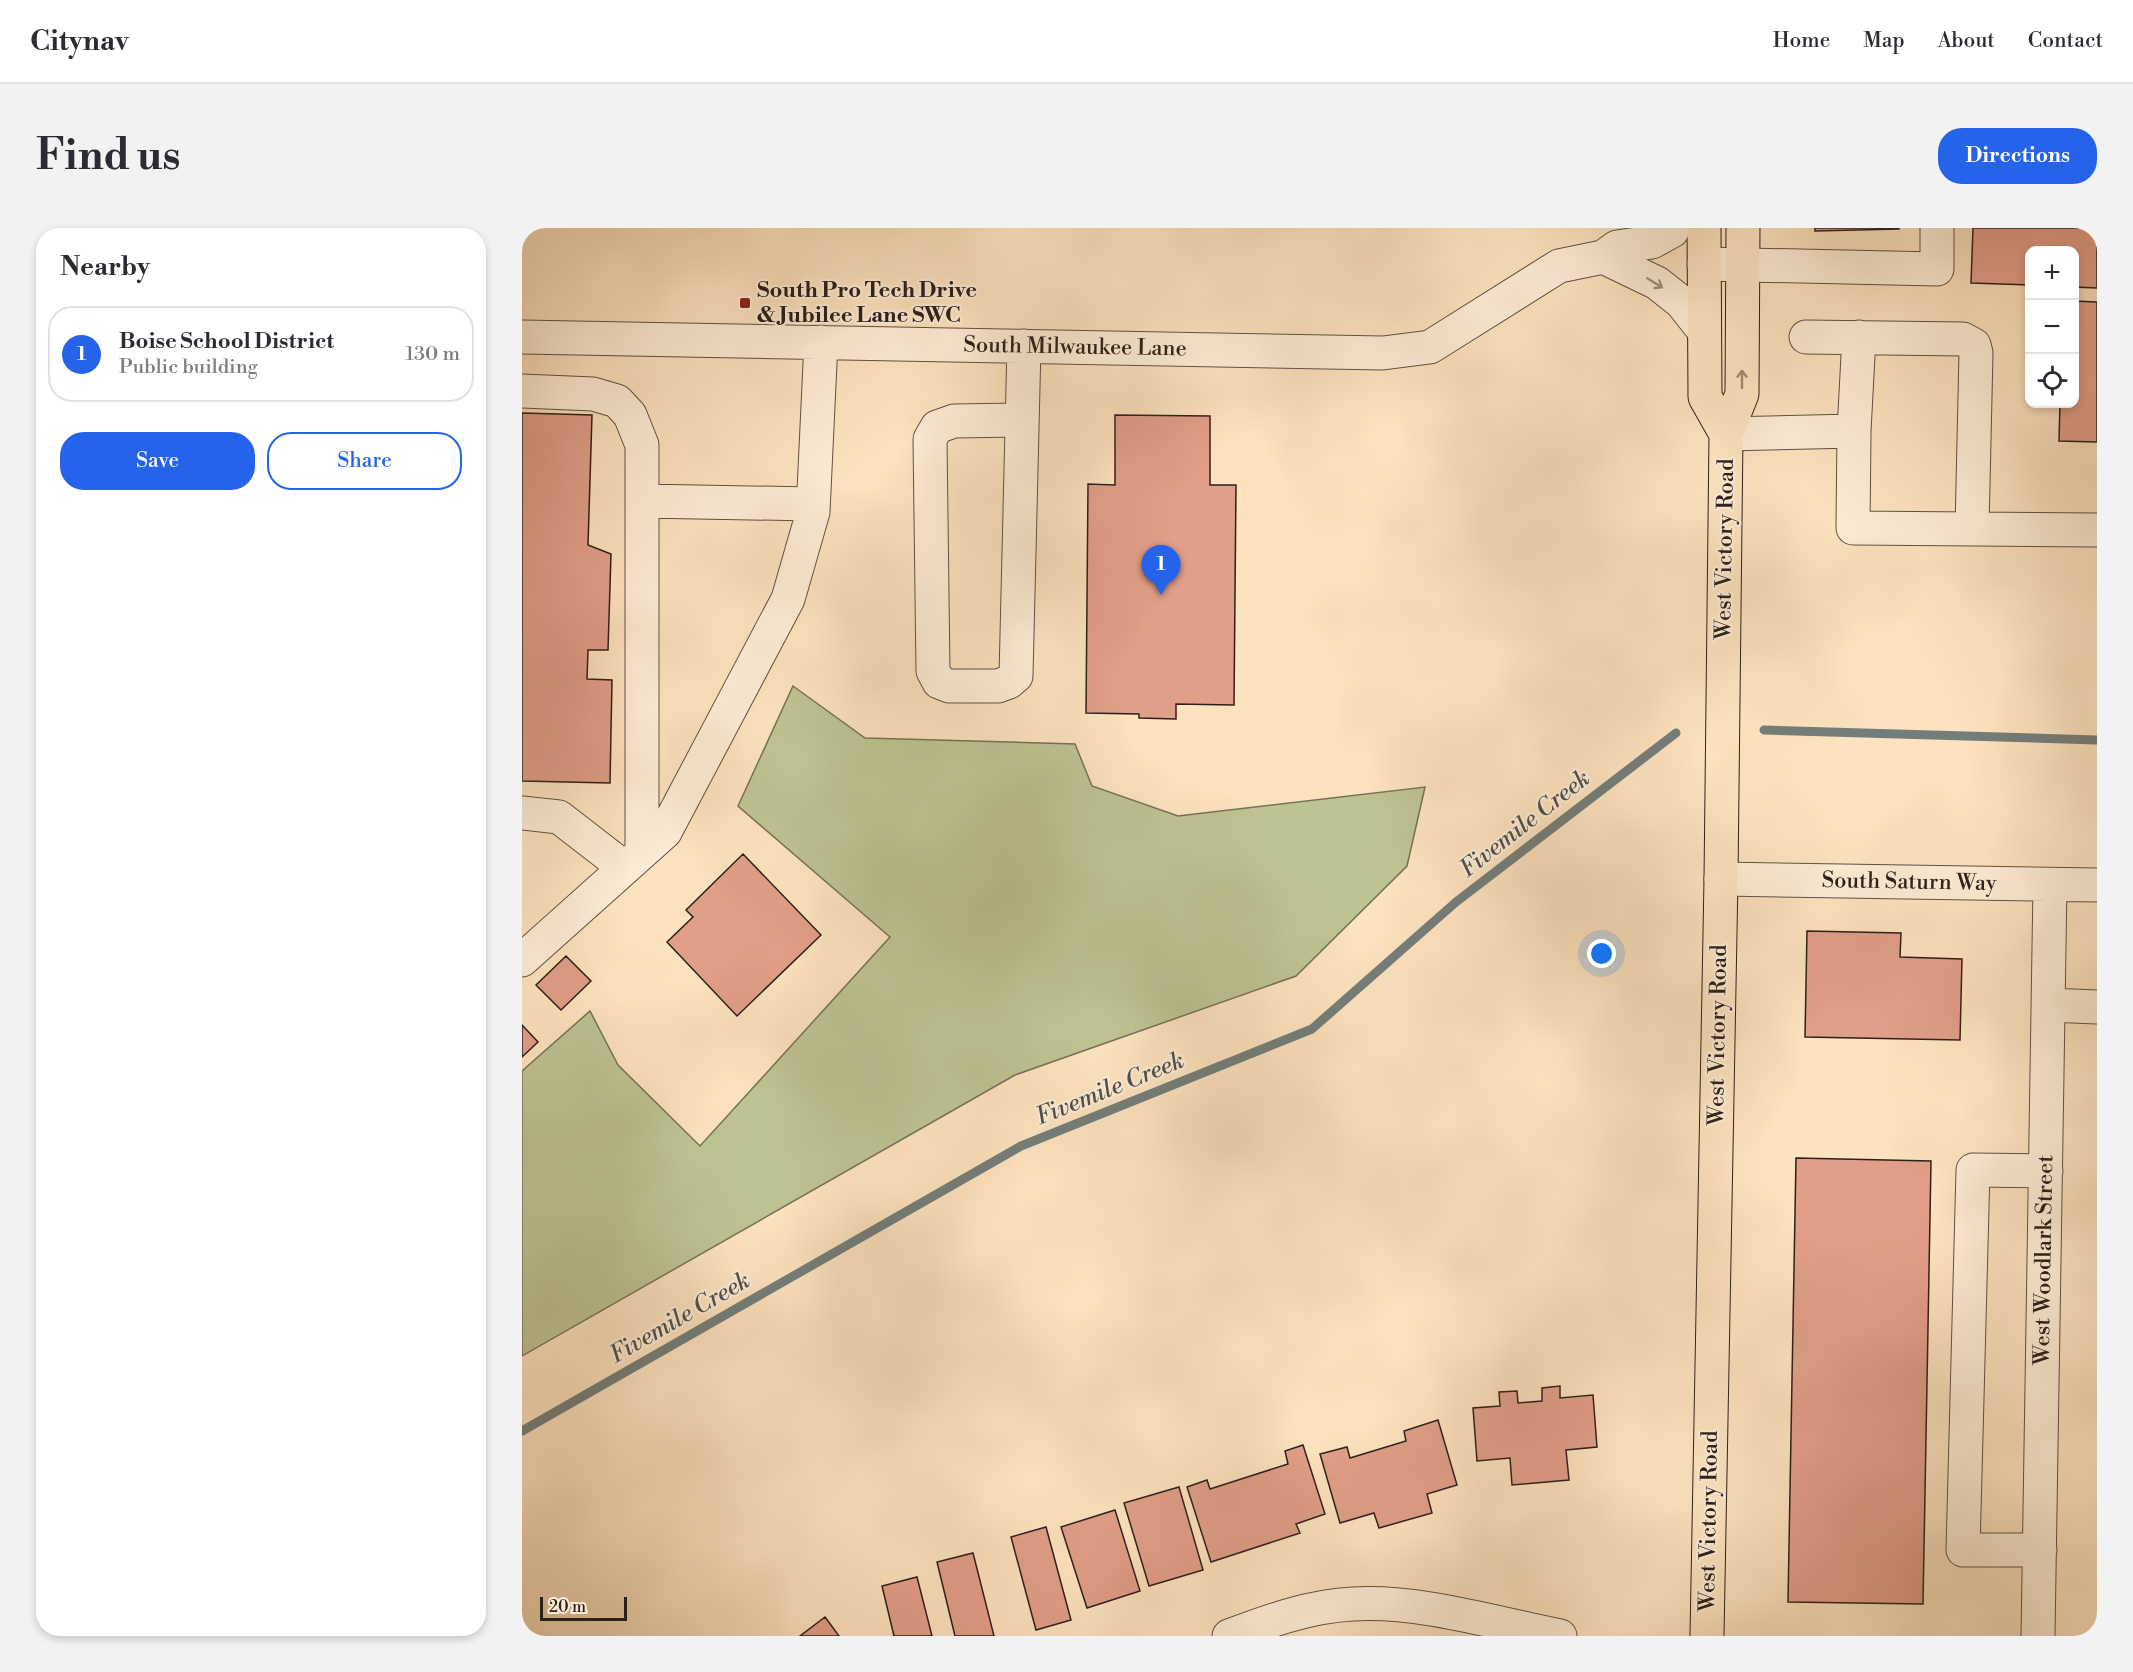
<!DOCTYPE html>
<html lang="en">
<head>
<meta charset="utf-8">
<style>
	:root { --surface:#fff; --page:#f2f2f3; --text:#2b2b33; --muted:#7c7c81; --line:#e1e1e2; --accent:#2563eb }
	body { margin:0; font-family:"Libre Bodoni",serif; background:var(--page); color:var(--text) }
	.controls { position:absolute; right:18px; top:18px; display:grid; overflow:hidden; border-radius:12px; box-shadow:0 3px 9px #0003 }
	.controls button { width:54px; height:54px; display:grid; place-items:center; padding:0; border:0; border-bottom:2px solid var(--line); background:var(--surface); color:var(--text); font:30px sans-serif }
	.scale { position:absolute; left:18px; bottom:15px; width:87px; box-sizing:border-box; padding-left:6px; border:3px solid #2c201b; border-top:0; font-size:16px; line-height:21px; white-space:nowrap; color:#2c201b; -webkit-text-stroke:4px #fdecd5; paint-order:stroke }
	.you { position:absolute; left:1080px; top:726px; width:21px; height:21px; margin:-15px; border:4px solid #fff; border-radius:50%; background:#1a73e8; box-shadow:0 0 0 9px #1a73e833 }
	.badge { display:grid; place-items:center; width:39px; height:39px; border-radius:50%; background:var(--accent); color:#fff; font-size:20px; font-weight:700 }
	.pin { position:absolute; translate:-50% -50px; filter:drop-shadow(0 2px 3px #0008) }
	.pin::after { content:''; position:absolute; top:32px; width:21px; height:18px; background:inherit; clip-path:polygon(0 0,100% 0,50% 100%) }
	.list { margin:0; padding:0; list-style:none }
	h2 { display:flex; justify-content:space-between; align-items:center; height:78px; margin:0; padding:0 24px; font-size:26px }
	h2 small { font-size:20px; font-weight:400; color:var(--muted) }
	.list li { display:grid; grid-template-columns:39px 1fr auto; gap:18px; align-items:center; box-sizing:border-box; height:96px; margin:0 12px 12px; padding:0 12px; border:2px solid var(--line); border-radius:24px }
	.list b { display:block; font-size:22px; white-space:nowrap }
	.list p { margin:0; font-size:20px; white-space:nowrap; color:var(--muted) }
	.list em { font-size:20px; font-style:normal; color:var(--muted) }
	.actions { display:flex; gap:12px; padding:18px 24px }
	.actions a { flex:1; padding:14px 0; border:2px solid var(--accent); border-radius:24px; text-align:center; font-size:21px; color:var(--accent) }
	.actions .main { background:var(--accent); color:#fff }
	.icon { flex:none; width:33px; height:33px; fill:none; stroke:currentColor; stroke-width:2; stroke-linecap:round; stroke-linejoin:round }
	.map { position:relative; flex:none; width:1575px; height:1408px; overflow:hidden; border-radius:24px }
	header { display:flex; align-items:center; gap:36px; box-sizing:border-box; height:84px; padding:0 30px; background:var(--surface); border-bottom:2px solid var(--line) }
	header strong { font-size:28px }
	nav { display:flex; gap:33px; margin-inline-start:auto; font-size:21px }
	.intro { display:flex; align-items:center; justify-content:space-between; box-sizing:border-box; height:144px; padding:0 36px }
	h1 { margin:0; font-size:42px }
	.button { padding:15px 27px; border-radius:24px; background:var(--accent); color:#fff; font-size:21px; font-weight:700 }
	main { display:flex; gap:36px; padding:0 36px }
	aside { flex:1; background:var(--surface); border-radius:24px; box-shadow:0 3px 9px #0003 }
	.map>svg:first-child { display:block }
</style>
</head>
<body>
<header>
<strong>Citynav</strong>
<nav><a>Home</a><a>Map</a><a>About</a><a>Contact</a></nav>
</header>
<div class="intro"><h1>Find us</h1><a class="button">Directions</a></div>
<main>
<aside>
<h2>Nearby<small></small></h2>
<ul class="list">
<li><span class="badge">1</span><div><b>Boise School District</b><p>Public building</p></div><em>130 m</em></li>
</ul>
<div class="actions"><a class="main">Save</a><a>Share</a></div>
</aside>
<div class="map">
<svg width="1575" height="1408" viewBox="0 0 1575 1408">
	<rect width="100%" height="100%" fill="#fce2be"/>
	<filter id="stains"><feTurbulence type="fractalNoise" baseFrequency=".00333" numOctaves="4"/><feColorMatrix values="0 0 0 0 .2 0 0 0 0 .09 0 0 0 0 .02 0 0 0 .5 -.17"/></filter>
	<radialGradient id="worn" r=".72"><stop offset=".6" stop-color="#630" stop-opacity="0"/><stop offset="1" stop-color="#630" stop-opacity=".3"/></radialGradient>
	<path fill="#bec392" stroke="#757256" stroke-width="1.5" d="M271,458L343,510L553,516L570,558L656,588L903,559L885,638L774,748L493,847L0,1128V843L68,783L96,837L178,918L368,709L216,578Z"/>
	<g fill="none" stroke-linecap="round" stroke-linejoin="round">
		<path stroke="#737e7a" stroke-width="9" d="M1242,502L1575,512
			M0,1203L499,918L790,801L934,674L1154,505"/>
	</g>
	<path fill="#e19e88" stroke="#2c201b" stroke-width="1.5" d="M1293,0H1377V1L1293,3Z
		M1451,0H1575V60L1552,59V22H1508V57L1449,55Z
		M1552,73L1575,74V214L1537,213L1538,176H1552Z
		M0,185L70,187L66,317L89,326L86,422H66L65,451L90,452L88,555L0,553Z
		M593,187L688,188V257H714L712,477L654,476V491L617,490V486L564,485L566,256L593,257Z
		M221,626L299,707L215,788L145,714L171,689L164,682Z
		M1285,703L1379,705L1378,729L1440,731L1438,812L1283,809Z
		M44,728L69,753L39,782L14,757Z
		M0,797L16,814L0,829Z
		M1274,930L1409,933L1401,1376L1266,1374Z
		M1038,1158V1170L1071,1167L1075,1219L1044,1222L1047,1252L990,1257L988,1230L955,1233L951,1180L978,1178L977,1164L995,1163L996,1175L1020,1173V1160Z
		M916,1192L935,1257L905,1266L910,1285L857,1300L852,1285L818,1295L798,1226L825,1219L828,1230L884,1213L882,1203Z
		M781,1217L803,1286L774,1296L778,1305L689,1334L665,1259L685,1252L688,1261L766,1236L763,1223Z
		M657,1259L681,1342L627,1358L602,1275Z
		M593,1282L618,1363L565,1380L539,1299Z
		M524,1299L549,1392L514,1402L489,1309Z
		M451,1325L472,1408H433L415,1334Z
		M395,1349L410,1408H372L360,1358Z
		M303,1389L317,1408H278Z"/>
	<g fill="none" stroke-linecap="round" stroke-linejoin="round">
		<defs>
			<path id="minor" d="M1081,29L1135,55L1159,74L1182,103
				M1182,36L1415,41V0
				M0,109L861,125L908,119L1037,38L1081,29L1095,19L1130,14L1150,3V0
				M1284,109L1441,111L1452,117L1454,125L1450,301
				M0,163L71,166L95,173L108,187L120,217V624
				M500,192L432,193L415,199L408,211L411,443L417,454L427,458H476L487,454L494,448L502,118
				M1332,203L1337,109
				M1204,206L1332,203L1331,300L1575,302
				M121,273L291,276
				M0,585L37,589L103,640
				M1199,651L1575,657
				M0,732L143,604L266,371L291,284L299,114
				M1526,777L1575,779
				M1518,1322H1441L1451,942L1524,943
				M707,1408C747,1393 788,1378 831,1376C897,1372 973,1395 1038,1408
				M1516,1408L1528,657"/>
			<path id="major" d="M1182,0L1183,169L1204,206
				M1185,1408L1199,651L1204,206L1220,166L1221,0"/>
		</defs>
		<use href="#minor" stroke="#605044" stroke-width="35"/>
		<use href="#major" stroke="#2c201b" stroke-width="35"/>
		<use href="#minor" stroke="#fdecd5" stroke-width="33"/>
		<use href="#major" stroke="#fce2be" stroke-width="33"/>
	</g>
	<defs><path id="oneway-shaft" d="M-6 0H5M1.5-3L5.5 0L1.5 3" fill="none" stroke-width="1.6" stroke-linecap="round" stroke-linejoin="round" transform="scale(1.5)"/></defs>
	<use stroke="#9f9081" href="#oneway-shaft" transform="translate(1133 55) rotate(32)"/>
	<use stroke="#9e8b75" href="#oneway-shaft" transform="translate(1220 151) rotate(-90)"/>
	<rect fill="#8f2418" stroke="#fdecd5" stroke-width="2" x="217" y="69" width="12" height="12" rx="3"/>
	<g text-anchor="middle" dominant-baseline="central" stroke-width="4.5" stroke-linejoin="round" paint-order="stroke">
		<g font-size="22" font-weight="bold" fill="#2c201b" stroke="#fdecd5" text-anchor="start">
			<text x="235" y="62">South Pro Tech Drive<tspan x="235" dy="25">&amp; Jubilee Lane SWC</tspan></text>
		</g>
		<g font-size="22" fill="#2c201b" stroke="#fdecd5">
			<text transform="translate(553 119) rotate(1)">South Milwaukee Lane</text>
			<text transform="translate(1203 321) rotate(-89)">West Victory Road</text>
			<text transform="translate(1387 654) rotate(1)">South Saturn Way</text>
			<text transform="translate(1196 807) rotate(-89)">West Victory Road</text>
			<text transform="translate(1522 1032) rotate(-89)">West Woodlark Street</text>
			<text transform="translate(1187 1293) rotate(-89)">West Victory Road</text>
		</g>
		<g font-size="24" font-style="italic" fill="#4f4f4b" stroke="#fdecd5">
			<text transform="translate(1003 596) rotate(-38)">Fivemile Creek</text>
			<text transform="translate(588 861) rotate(-22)">Fivemile Creek</text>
			<text transform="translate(158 1090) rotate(-30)">Fivemile Creek</text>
		</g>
	</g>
	<rect width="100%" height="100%" filter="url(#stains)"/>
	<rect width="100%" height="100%" fill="url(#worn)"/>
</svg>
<div class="controls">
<button>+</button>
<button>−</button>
<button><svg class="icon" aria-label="locate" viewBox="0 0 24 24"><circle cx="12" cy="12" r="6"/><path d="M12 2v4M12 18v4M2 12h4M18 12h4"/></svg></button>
</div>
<div class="scale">20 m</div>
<div class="you"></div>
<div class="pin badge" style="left:639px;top:367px">1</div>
</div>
</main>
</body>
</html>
